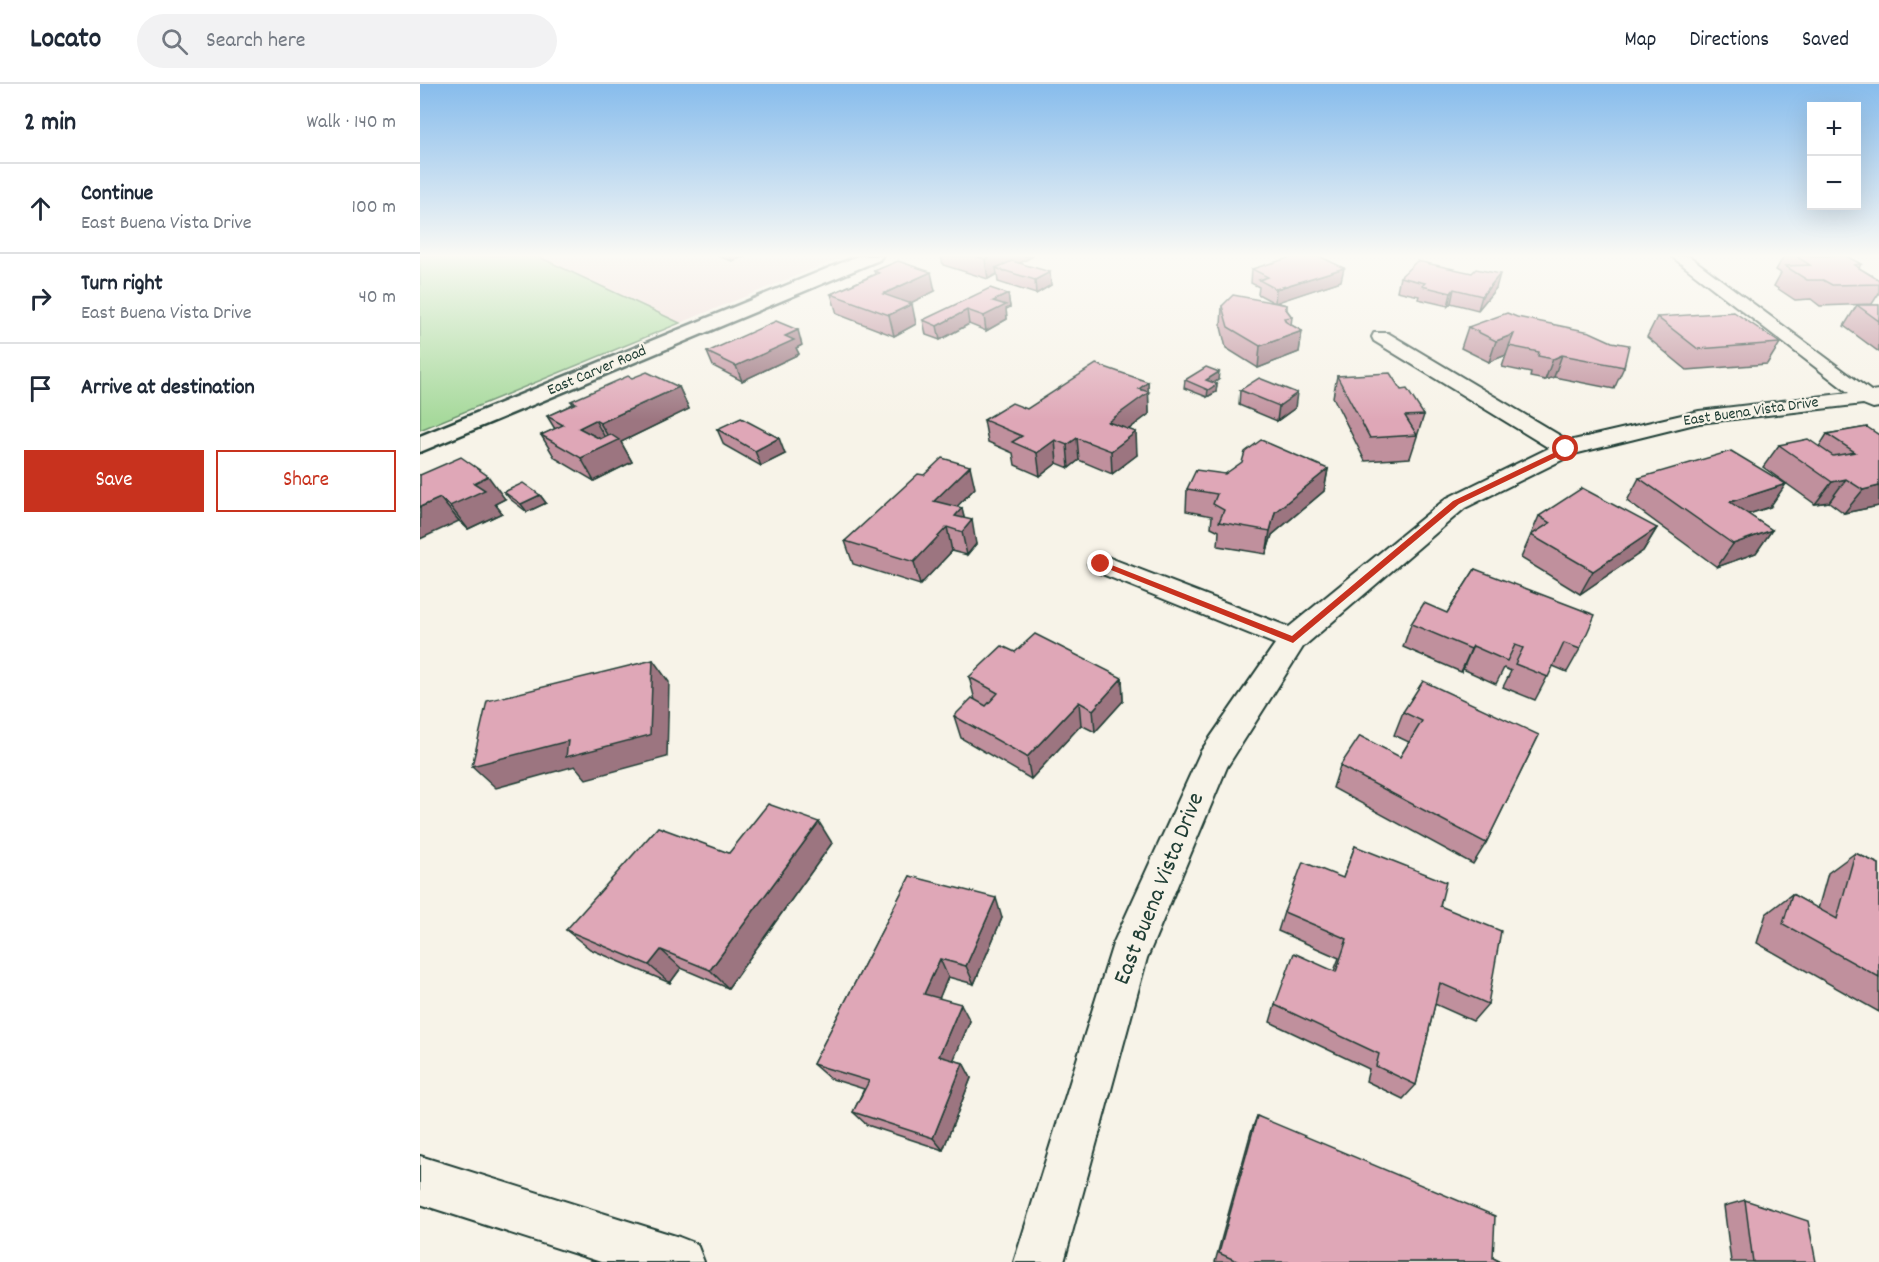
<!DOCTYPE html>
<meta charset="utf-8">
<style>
:root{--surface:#fff;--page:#f2f2f3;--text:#1f2937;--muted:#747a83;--line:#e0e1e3;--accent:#c8321e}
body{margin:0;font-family:Dekko,sans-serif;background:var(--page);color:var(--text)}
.controls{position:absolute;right:18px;top:18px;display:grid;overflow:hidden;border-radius:0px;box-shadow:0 6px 24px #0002}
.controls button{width:54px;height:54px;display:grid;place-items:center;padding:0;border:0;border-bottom:2px solid var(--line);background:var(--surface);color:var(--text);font:30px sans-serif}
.stop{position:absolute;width:18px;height:18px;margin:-14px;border:4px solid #c8321e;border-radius:50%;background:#fff}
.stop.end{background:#c8321e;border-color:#fff;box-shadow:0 2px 6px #0008}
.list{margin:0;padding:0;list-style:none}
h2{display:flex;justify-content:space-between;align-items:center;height:78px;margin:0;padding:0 24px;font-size:26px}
h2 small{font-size:20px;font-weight:400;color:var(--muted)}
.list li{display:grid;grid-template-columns:39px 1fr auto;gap:18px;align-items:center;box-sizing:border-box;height:90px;padding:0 24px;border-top:2px solid var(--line)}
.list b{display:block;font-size:22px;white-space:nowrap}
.list p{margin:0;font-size:20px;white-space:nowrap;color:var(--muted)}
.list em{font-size:20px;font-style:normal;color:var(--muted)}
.actions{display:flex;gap:12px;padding:18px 24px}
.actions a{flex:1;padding:14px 0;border:2px solid var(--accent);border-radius:0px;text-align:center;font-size:21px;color:var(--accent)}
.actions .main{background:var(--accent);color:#fff}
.icon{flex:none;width:33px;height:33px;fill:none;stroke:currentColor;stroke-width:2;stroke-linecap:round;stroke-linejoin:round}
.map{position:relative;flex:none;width:1459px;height:1178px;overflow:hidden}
header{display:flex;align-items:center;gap:36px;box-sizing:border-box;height:84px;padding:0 30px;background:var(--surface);border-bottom:2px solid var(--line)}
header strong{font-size:28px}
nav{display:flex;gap:33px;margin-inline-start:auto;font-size:21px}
.search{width:420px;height:54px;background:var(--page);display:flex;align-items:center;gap:15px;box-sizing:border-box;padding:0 21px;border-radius:33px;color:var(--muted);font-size:22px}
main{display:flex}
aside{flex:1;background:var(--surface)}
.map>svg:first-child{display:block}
.built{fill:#f0dcd9}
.green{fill:#a6d99b;stroke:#628b68;stroke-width:1.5}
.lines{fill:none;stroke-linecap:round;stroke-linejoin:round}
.street-casing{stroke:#1f3d34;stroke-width:4}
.secondary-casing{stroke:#1f3d34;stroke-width:5}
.street{fill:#f7f3e8;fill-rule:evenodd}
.secondary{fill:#f7f3e8;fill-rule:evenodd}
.wall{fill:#c0909d;stroke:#1f3d34;stroke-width:1.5}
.shaded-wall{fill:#9c7580;stroke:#1f3d34;stroke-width:1.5}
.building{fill:#dfa7b7;stroke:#1f3d34;stroke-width:1.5}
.route{fill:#c8321e}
.labels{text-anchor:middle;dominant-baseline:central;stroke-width:4.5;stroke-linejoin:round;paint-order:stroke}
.far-street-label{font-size:16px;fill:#1f3d34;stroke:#f7f3e8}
.near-street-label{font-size:24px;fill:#1f3d34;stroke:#f7f3e8}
</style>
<header>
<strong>Locato</strong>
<div class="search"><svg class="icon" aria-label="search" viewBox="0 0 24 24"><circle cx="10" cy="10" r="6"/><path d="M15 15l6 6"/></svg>Search here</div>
<nav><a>Map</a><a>Directions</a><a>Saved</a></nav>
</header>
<main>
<aside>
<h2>2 min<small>Walk · 140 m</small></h2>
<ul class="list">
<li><svg class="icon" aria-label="ahead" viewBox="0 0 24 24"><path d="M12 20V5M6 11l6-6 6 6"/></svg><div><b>Continue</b><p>East Buena Vista Drive</p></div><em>100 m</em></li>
<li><svg class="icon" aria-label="right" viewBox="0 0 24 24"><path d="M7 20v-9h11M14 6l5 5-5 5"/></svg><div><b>Turn right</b><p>East Buena Vista Drive</p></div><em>40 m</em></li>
<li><svg class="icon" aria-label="arrive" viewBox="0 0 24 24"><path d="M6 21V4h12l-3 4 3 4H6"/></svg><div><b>Arrive at destination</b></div></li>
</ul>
<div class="actions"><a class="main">Save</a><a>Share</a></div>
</aside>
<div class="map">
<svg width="1459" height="1178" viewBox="0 0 1459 1178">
<rect width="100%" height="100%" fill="#f7f3e8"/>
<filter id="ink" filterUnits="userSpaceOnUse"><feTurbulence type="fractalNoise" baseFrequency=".0167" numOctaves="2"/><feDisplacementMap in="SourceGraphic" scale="12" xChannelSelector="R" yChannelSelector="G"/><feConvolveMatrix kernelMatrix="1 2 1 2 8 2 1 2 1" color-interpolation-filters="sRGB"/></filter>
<g filter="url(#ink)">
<polygon class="built" points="117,172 425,172 260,239"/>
<polygon class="green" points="0,172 117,172 260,239 0,346"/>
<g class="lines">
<g class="street-casing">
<g id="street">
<polygon points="1251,172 1269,172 1451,307 1459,306 1459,323 1453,324 1443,320 1279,339 1154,370 1045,424 883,563 807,683 727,874 644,1178 594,1178 693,860 781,667 855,560 672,486 668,480 672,474 681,471 690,474 869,543 1027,414 1129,364 954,257 952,253 954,249 968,249 1149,357 1279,327 1429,309"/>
<polygon points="0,1072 259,1153 277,1160 284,1178 181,1178 0,1120"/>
</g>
</g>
<g class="secondary-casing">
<polygon id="secondary" points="438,172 462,172 459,176 0,368 0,352"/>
</g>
<use href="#street" class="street"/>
<use href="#secondary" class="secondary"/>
</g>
<g class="wall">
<polygon points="298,172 326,172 312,177"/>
<polygon points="521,172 613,172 600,179 631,201 616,210 578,198 577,190 568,195 523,181"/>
<polygon points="1364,172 1426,172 1441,180 1439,184 1459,196 1459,209 1452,220 1400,222 1391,215 1375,216 1354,202 1361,189 1356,186"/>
<polygon points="832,185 921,197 856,218 867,221 867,226 872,233 871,241 882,247 879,268 838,284 806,264 801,243 802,222 853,218 838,210 839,203 831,199"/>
<polygon points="454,187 515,207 490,219 496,240 474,252 417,230 411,210 455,190"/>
<polygon points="980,193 1076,204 1058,226 1031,219 1028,222 998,215 999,212 977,207"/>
<polygon points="588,210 590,223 586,225 587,235 566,247 549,240 520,256 506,251 503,236"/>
<polygon points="1437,221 1459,221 1459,268 1424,242"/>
<polygon points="1237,233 1360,259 1347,280 1267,286 1227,253"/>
<polygon points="1048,243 1204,283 1194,305 1134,293 1125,296 1110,293 1111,289 1082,283 1086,271 1069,278 1041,264"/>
<polygon points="382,261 376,264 379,270 322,297 293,282 287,268"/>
<polygon points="917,292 981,306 1004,331 990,374 945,377 913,313"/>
<polygon points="212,294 259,303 269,325 201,358 212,378 174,397 135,374 121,351 135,345 127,332 153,320 151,317"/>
<polygon points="765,296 798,296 793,299 797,300 796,308 787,313 764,304"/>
<polygon points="728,298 729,330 709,345 717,371 692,390 659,376 649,384 637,379 620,392 595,381 593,369 568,358 564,336 607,325"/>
<polygon points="820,306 875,324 857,337 819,321"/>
<polygon points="1447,343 1459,422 1424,429 1409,418 1395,420 1343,383 1359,361 1399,363 1407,350"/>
<polygon points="297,345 365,370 341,382 304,361"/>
<polygon points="908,385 904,407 852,451 846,470 798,462 799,447 791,443 792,432 766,427 767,405 805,390"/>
<polygon points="0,391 85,415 75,420 82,429 48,445 39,437"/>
<polygon points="1219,394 1350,423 1328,430 1352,446 1336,469 1297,483 1207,417"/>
<polygon points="555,404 536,423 542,424 544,434 556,460 547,471 532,467 500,501 433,480 425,457"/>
<polygon points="84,408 120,411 126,419 107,428 90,415"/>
<polygon points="1119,432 1237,444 1223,467 1160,510 1101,474"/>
<polygon points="1055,485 1160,565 1147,588 1133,582 1115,616 1083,603 1091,587 1084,584 1076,600 1043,585 1041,588 983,563 991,540 1027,529"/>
<polygon points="595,568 702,594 703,617 675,648 661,641 611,695 541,654 534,632 555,616 549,593"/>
<polygon points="983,628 1119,651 1066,759 1053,780 913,704 920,682 980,673 989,658 974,651"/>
<polygon points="412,759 308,904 261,884 250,899 170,865 146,846 309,769"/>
<polygon points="935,762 1020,822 1068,920 1053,937 1015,920 996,1001 983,1015 946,997 949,985 850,938 855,921 914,887 919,874 858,847 864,828 923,794"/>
<polygon points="1435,769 1459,780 1459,928 1337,859 1346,830 1372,810 1398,825 1408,789"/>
<polygon points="490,792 582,834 554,900 528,893 519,914 550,937 533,976 543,979 551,994 523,1066 447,1041 433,1028 444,1005 409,994 393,980"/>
<polygon points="837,1032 1073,1174 1081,1178 795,1178 831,1048"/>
<polygon points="1325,1116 1396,1178 1311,1178 1304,1122"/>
</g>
<g class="shaded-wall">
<polygon points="310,172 326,172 312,177"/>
<polygon points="572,172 613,172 584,187 576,184 577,190 568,195 565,175"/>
<polygon points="924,184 921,197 855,219 856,205"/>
<polygon points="511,188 515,207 468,230 463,210"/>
<polygon points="630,188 631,201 616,210 615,196"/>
<polygon points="1080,190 1076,204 1058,226 1062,212"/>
<polygon points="1034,205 1031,219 1028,222 1031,209"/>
<polygon points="588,210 590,223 586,225 587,235 566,247 564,232 573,217"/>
<polygon points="492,220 496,240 474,252 469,231"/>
<polygon points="547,226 549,240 520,256 517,242"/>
<polygon points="378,246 382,261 376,264 379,270 322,297 316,282 365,252"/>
<polygon points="882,247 879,268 838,284 840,262"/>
<polygon points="1094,250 1086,271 1069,278 1076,257"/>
<polygon points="1142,271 1134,293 1125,296 1133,275"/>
<polygon points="799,288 798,296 786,304 786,296"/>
<polygon points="728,298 729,330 689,360 688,338 719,305"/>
<polygon points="797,300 796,308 787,313 788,306"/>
<polygon points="259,303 269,325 201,358 212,378 174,397 161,374 192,359 180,339"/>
<polygon points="877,309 875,324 857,337 859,322"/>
<polygon points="175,336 188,359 159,344"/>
<polygon points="716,348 717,371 692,390 691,367"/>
<polygon points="359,354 365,370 341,382 335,367"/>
<polygon points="657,354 659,376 649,384 647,361"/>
<polygon points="635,356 637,379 620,392 617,369"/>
<polygon points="550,382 555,404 520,440 514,417"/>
<polygon points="908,385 904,407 852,451 846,470 850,447 855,428"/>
<polygon points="68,392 85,415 75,420 82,429 48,445 30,422 54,399"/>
<polygon points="1426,395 1409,418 1395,420 1412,398"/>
<polygon points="1366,400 1350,423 1295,441 1310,418"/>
<polygon points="1459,402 1459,422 1424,429 1443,406"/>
<polygon points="120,411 126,419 107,428 101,420"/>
<polygon points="20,414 39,437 0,455 0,423"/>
<polygon points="542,424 546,443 552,436 556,460 547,471 542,448 535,432"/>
<polygon points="527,443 532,467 500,501 494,478"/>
<polygon points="1237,444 1223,467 1160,510 1173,487"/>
<polygon points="1352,446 1336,469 1297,483 1313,460"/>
<polygon points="1053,562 1043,585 1041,588 1051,565"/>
<polygon points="233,576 249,598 247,673 166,695 155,682 76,704 52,682"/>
<polygon points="702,594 703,617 675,648 673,626"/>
<polygon points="659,618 661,641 611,695 607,673"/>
<polygon points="399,738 412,759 308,904 290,886"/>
<polygon points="576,814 582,834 554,900 546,882"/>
<polygon points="241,866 261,884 250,899 229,881"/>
<polygon points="520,875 528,893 514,927 504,910"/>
<polygon points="541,920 550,937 529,987 519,972"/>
<polygon points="543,979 551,994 523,1066 513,1054"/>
</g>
<g class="building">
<polygon points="554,172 572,172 565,175"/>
<polygon points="875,172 899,172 924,184 856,205 839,196 848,193 832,185"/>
<polygon points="1376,172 1426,172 1441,180 1434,181 1459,196 1459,200 1412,201 1403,196 1387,196 1365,182 1390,181"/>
<polygon points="478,177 511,188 463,210 492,220 469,231 411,210 459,189 454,187"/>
<polygon points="592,177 630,188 615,196 576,184"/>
<polygon points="997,177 1052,189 1056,185 1080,190 1062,212 1034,205 1031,209 1002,202 1005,199 980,193"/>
<polygon points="570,204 588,210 573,217 586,221 564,232 547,226 517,242 503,236"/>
<polygon points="813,211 867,221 865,224 872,233 864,234 866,238 882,247 840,262 808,243 802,222"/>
<polygon points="1437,221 1459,221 1459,237"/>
<polygon points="1314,228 1360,259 1278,265 1237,233"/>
<polygon points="1087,229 1097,233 1170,248 1192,258 1209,261 1204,283 1142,271 1133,275 1118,272 1119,268 1089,262 1094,250 1076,257 1048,243"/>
<polygon points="356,237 378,246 365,252 374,256 316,282 287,268"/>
<polygon points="676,280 728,298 719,305 729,308 688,338 716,348 691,367 657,354 647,361 635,356 617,369 592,358 602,352 564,336 592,319 607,325"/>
<polygon points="786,283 799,288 786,296 797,300 788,306 765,296"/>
<polygon points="227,288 259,303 180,339 175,336 159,344 180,355 190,350 199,356 161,374 121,351 143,341 127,332 156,319 151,317 208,292 212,294"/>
<polygon points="970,289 981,306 987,305 1004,331 985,332 997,351 950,354 917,292"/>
<polygon points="839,294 877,309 859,322 820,306"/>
<polygon points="321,334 359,354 335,367 297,345"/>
<polygon points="1447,343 1459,351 1459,402 1443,406 1426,395 1412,398 1359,361 1388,355 1413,372 1435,368 1407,350"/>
<polygon points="841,356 908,385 855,428 850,447 799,438 804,426 793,420 797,410 767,405 776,386 805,390 822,378 825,368"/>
<polygon points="1311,367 1366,400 1310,418 1352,446 1313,460 1219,394"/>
<polygon points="41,373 68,392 54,399 65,406 30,422 20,414 0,423 0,391"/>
<polygon points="522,374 550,382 514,417 542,424 535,432 552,436 542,448 527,443 494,478 425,457 498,390 504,391"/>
<polygon points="103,399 120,411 101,420 84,408"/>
<polygon points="1162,404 1237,444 1173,487 1111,451 1130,439 1119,432"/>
<polygon points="1055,485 1175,531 1160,565 1144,559 1128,593 1095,580 1103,564 1095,561 1087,577 1053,562 1051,565 991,540 1004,519 1027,529"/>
<polygon points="615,550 702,594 673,626 659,618 607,673 534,632 552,614 566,622 578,609 549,593 582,562 595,568"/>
<polygon points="233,576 230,651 146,673 148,657 52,682 67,617"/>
<polygon points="1003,597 1119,651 1066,759 920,682 940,652 980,673 1002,637 983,628"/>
<polygon points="348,720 399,738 290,886 241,866 229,881 146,846 238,743 309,769"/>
<polygon points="935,762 1026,798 1020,822 1081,847 1068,920 1020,899 996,1001 956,982 959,970 855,921 874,869 916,888 927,855 864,828 883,778 923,794"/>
<polygon points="1435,769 1459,780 1459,893 1363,840 1372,810 1417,835"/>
<polygon points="490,792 576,814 546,882 520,875 504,910 541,920 519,972 543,979 513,1054 433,1028 449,997 393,980"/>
<polygon points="837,1032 1075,1132 1073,1174 1081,1178 819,1178 799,1169"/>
<polygon points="1325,1116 1388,1137 1396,1178 1333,1178"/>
</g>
</g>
<linearGradient id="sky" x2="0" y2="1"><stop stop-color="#87bcec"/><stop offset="0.51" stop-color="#fbfaf5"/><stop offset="1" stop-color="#fbfaf5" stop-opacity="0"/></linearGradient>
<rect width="1459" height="337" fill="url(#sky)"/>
<polygon class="route" points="1146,363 1149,367 1039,420 873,559 676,480 684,478 872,552 1033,417"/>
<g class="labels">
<g class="far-street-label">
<text transform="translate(177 287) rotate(-23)">East Carver Road</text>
<text transform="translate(1331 328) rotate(-8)">East Buena Vista Drive</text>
</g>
<g class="near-street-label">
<text transform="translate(740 805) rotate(-68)">East Buena Vista Drive</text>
</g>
</g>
</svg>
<div class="controls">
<button>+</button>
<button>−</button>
</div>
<div class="stop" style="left:1146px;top:365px"></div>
<div class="stop end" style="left:681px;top:480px"></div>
</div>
</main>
